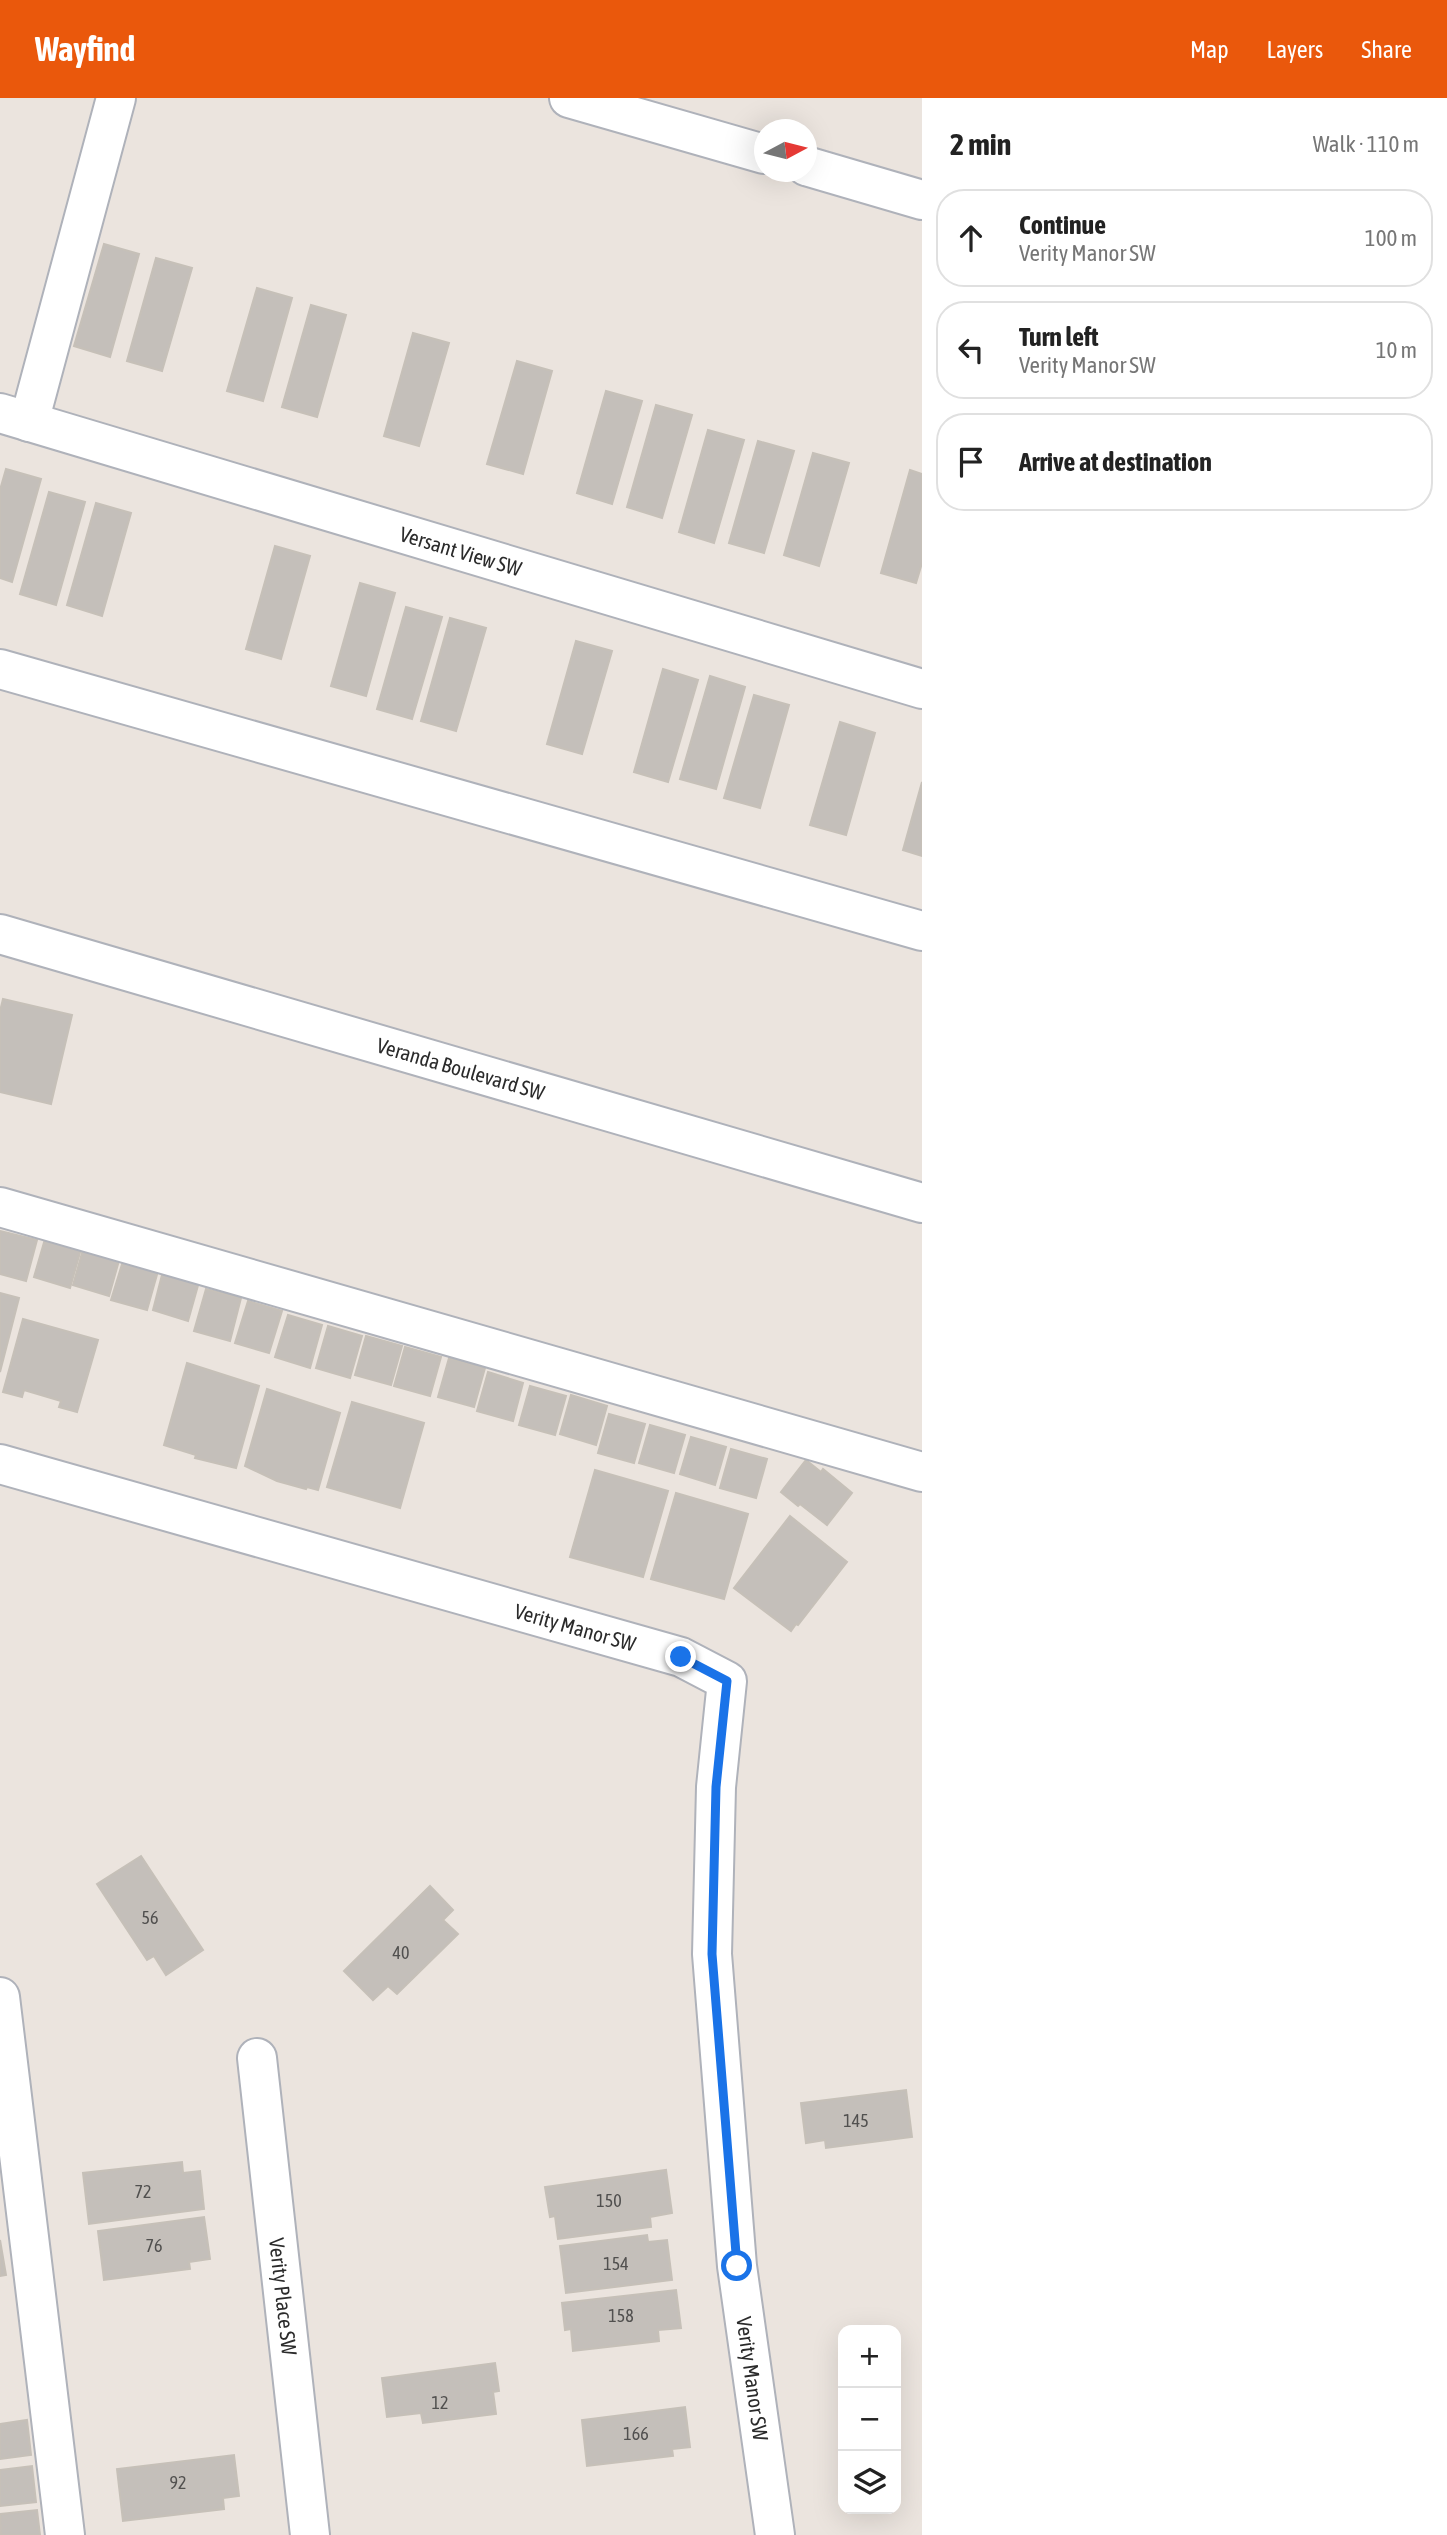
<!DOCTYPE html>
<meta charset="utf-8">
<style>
:root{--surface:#fff;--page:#f6f6f6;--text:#222;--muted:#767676;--line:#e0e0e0;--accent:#ea580c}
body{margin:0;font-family:"Asap Condensed",sans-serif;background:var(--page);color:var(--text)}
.controls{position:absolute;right:21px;bottom:21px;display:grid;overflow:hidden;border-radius:14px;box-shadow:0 7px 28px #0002}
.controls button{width:63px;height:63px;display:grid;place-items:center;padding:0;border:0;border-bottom:2px solid var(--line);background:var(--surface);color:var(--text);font:35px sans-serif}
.compass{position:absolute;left:754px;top:21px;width:63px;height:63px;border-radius:50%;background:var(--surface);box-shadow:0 7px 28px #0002;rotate:83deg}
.stop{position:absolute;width:21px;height:21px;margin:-16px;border:5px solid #1a73e8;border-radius:50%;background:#fff}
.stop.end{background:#1a73e8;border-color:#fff;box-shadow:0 2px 7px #0008}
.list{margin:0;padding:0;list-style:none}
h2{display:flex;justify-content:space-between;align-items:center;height:91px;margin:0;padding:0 28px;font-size:30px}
h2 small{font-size:23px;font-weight:400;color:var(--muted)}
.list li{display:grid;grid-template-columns:46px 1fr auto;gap:21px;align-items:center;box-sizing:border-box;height:98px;margin:0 14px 14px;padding:0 14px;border:2px solid var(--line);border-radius:28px}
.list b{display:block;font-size:26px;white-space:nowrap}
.list p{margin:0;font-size:23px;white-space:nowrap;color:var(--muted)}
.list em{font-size:23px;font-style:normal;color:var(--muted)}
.icon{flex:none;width:38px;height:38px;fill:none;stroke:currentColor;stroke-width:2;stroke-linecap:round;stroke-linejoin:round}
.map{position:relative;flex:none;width:922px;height:2437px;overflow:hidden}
header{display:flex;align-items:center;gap:42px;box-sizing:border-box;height:98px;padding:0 35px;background:var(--accent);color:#fff}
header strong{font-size:33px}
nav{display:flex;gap:38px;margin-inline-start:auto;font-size:24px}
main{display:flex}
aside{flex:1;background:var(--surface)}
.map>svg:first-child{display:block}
.building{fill:#c4bfba;stroke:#c6c0b8;stroke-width:2}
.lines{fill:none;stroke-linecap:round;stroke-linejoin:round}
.minor-casing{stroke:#afb2ba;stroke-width:42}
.minor{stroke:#fff;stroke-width:38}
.route{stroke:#1a73e8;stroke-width:9}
.labels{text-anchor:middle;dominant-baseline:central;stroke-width:6;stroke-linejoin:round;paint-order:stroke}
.number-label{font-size:18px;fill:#51504f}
.street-label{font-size:21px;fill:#2b2b2b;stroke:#fff}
</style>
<header>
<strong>Wayfind</strong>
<nav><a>Map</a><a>Layers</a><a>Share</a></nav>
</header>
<main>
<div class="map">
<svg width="922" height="2437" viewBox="0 0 922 2437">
<rect width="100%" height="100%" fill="#ebe4de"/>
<g class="building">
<polygon points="104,146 139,156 110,259 74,248"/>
<polygon points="156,160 192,170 162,273 127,263"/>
<polygon points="257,190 292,200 263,303 227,293"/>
<polygon points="311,207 346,217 317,319 282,309"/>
<polygon points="413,235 449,245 419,348 384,338"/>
<polygon points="517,263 552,273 523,376 487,366"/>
<polygon points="606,293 642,303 612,406 577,395"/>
<polygon points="656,307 692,317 662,420 627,409"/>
<polygon points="708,332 744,342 714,445 679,434"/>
<polygon points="758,343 794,353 764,455 729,445"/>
<polygon points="813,355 849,365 819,468 784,457"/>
<polygon points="6,371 41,381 12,484 0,480 0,392"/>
<polygon points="910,372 922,376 922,465 916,485 881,475"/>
<polygon points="49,394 85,404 56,507 20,496"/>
<polygon points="96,405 131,415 102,518 67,507"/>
<polygon points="275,448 310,458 281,561 246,551"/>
<polygon points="360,485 395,495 366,598 331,588"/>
<polygon points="406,509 442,519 412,621 377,611"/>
<polygon points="450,520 486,530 456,633 421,623"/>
<polygon points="576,543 612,553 582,656 547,646"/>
<polygon points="663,571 698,582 668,684 634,674"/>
<polygon points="710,578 745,589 716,691 680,681"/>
<polygon points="754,597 789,607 760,710 724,700"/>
<polygon points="840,624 875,635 846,737 810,727"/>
<polygon points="922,684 922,758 903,752"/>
<polygon points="3,901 72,917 51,1006 0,994 0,913"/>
<polygon points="0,1133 37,1142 26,1183 0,1176"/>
<polygon points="45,1141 81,1151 70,1190 34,1179"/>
<polygon points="84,1148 120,1159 109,1198 73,1187"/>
<polygon points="123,1163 158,1173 147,1212 111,1202"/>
<polygon points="163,1173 199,1184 188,1223 153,1212"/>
<polygon points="206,1191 241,1200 230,1243 194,1233"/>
<polygon points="0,1195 19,1200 0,1274"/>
<polygon points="248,1203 282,1213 269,1255 235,1245"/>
<polygon points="288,1217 322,1227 310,1270 275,1259"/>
<polygon points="23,1221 98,1242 77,1314 59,1309 61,1303 24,1292 22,1299 3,1294"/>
<polygon points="328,1228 362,1238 350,1280 316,1270"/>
<polygon points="366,1238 402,1248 391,1287 355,1277"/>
<polygon points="405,1249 441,1259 430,1298 394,1288"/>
<polygon points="449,1260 485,1270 474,1309 438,1299"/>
<polygon points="187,1265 259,1288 236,1370 195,1360 196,1357 164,1347"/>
<polygon points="488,1274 523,1285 513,1323 477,1313"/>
<polygon points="530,1288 566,1298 555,1337 519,1327"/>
<polygon points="267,1291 340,1315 318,1392 307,1389 306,1391 277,1383 245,1368"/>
<polygon points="571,1297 607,1308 596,1347 560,1336"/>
<polygon points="352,1304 424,1325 400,1410 327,1389"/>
<polygon points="609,1316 645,1326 634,1365 598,1355"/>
<polygon points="650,1327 685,1337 674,1375 639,1365"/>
<polygon points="691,1339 726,1349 715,1387 680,1376"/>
<polygon points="731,1351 767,1361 756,1400 720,1390"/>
<polygon points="806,1362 821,1374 823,1371 852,1395 827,1427 800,1406 798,1408 781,1394"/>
<polygon points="595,1372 668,1393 643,1479 570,1459"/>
<polygon points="676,1395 748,1416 724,1501 651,1481"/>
<polygon points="790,1418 847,1464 798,1527 796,1526 791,1533 734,1490"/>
<polygon points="141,1758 203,1852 166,1877 154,1858 147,1862 97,1786"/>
<polygon points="430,1788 453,1812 443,1822 458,1836 397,1896 388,1888 373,1902 344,1873"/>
<polygon points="906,1992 912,2039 826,2050 825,2042 806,2045 801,2005"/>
<polygon points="182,2064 183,2075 200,2073 204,2111 89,2126 83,2075"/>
<polygon points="666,2072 672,2115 650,2119 651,2129 558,2141 555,2118 550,2119 545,2089"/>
<polygon points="204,2119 210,2161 189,2164 190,2171 104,2182 98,2133"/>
<polygon points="647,2137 648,2144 667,2142 672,2182 566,2195 560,2148"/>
<polygon points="0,2142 6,2177 0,2178"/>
<polygon points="676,2192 681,2230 658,2232 659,2243 573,2253 571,2231 565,2232 562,2205"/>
<polygon points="495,2265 499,2293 493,2294 496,2316 423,2325 421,2315 387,2319 382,2280"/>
<polygon points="685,2309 690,2349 672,2351 673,2358 587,2368 582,2322"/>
<polygon points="27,2322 31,2357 0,2361 0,2326"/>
<polygon points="234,2357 239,2398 223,2400 224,2411 123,2423 117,2371"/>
<polygon points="32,2368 36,2404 0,2408 0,2372"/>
<polygon points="37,2412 40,2437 1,2437 0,2416"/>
</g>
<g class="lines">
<g class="minor-casing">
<g id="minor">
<polyline points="569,0 764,56"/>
<polyline points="806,68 922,102"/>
<path id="s1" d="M 0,315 L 922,591"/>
<polyline points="29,324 116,0"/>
<polyline points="0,571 922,833"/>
<path id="s2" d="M 0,836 L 922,1105"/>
<polyline points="0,1109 922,1374"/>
<path id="s3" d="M 0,1366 L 681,1559 L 727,1583 L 716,1689 L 712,1856 L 737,2168 L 775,2437"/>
<polyline points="0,1899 65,2437"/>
<path id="s4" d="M 257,1960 L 310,2437"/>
</g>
</g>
<use href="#minor" class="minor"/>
</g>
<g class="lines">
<polyline class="route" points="681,1559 727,1583 716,1689 712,1856 737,2168"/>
</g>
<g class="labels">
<g class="number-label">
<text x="150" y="1819">56</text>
<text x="401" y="1854">40</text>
<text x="856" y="2022">145</text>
<text x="143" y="2093">72</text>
<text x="609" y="2102">150</text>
<text x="154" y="2147">76</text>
<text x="616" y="2165">154</text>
<text x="621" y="2217">158</text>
<text x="440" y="2304">12</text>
<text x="636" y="2335">166</text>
<text x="178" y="2384">92</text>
</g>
<g class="street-label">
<text stroke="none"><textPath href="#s1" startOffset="481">Versant View SW</textPath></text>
<text stroke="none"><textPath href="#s2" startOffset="480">Veranda Boulevard SW</textPath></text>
<text stroke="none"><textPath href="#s3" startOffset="598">Verity Manor SW</textPath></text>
<text stroke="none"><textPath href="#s4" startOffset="240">Verity Place SW</textPath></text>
<text stroke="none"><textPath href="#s3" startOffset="1460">Verity Manor SW</textPath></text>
</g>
</g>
</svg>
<div class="controls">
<button>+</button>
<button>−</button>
<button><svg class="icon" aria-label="layers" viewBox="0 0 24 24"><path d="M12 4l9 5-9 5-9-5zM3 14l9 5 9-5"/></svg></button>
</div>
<svg class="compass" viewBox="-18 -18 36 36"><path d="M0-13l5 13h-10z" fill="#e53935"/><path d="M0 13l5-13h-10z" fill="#767676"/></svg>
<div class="stop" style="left:737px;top:2168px"></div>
<div class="stop end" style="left:681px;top:1559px"></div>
</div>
<aside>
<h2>2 min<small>Walk · 110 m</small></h2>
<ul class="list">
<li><svg class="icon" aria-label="ahead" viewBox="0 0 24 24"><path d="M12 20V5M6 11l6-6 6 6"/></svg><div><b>Continue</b><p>Verity Manor SW</p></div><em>100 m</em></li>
<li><svg class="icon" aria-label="left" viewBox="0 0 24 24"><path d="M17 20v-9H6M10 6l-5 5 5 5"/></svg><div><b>Turn left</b><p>Verity Manor SW</p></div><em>10 m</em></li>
<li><svg class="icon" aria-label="arrive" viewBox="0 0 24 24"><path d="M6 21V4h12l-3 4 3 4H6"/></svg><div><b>Arrive at destination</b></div></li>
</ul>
</aside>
</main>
